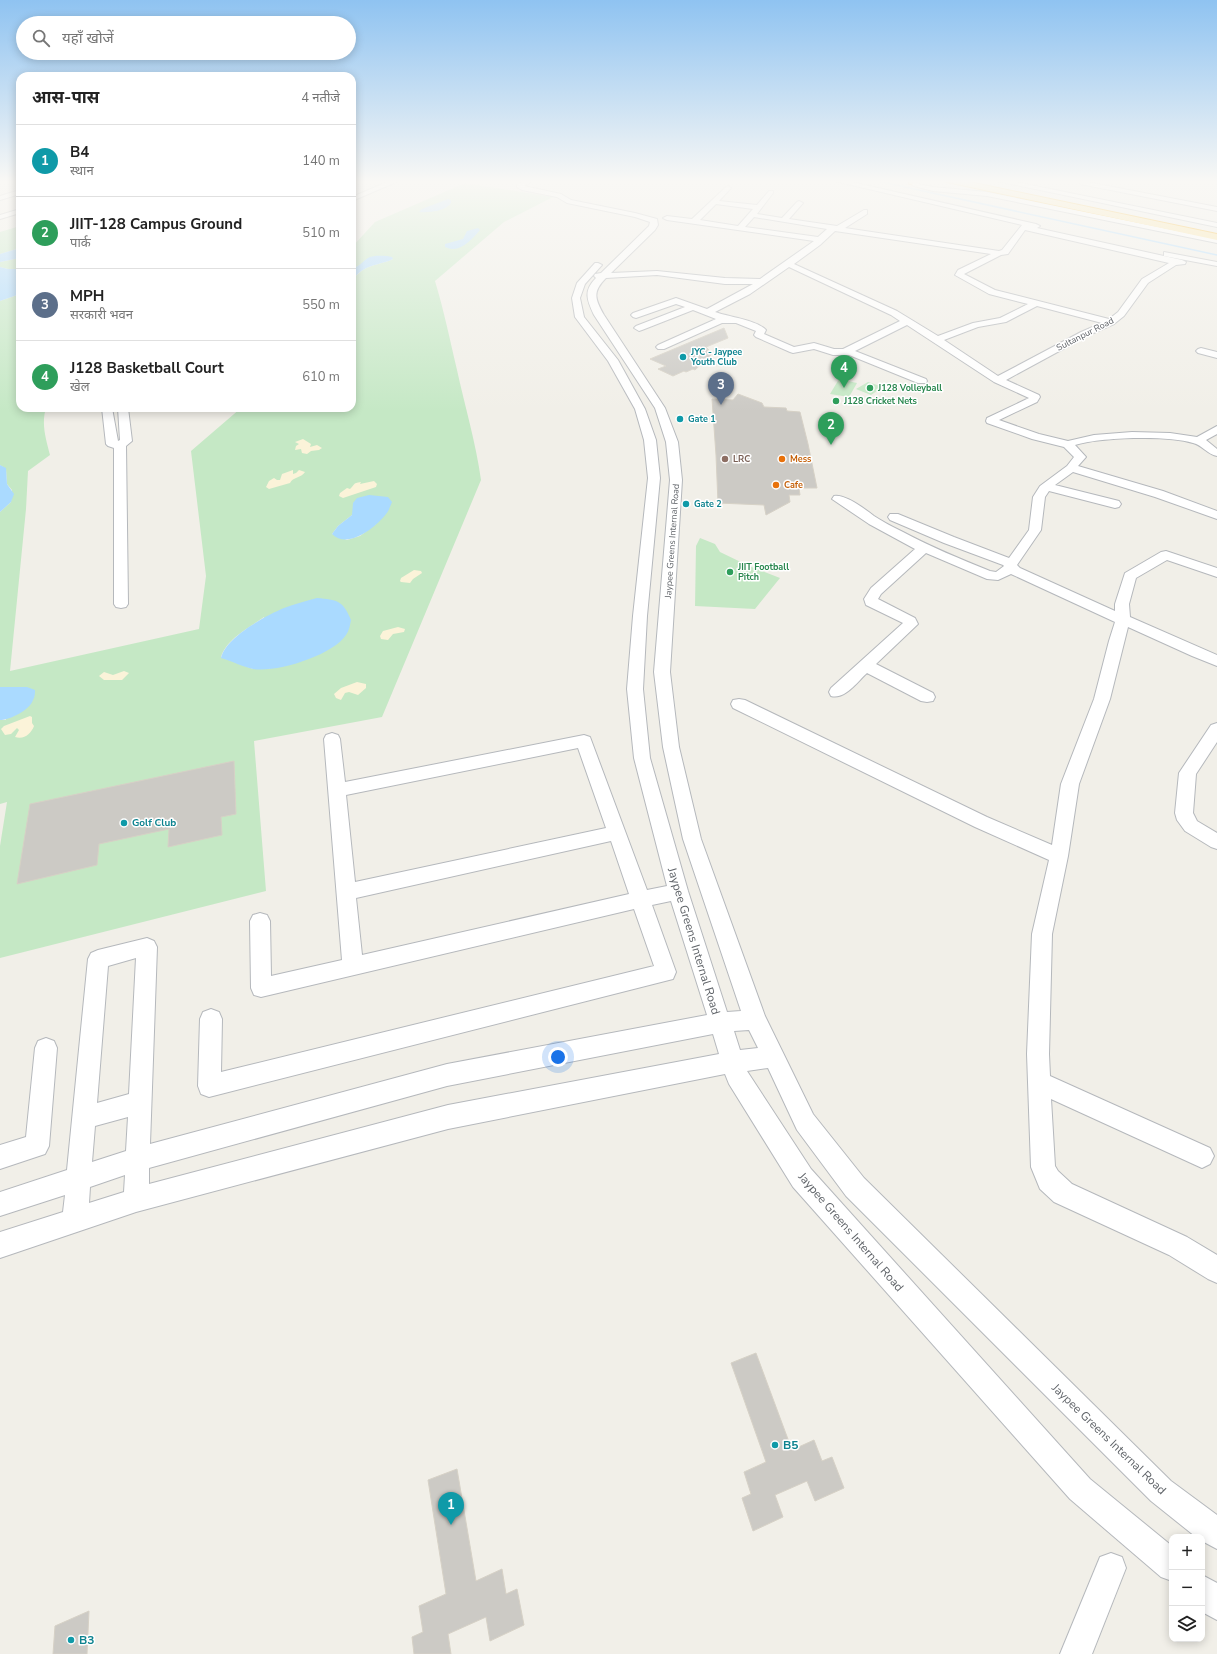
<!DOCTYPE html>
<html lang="hi">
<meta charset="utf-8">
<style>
:root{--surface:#fff;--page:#f2f2f2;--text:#222;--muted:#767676;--line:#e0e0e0;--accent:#db2777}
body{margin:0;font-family:"Nunito Sans","Noto Sans Devanagari",sans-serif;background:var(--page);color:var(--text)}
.controls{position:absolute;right:12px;bottom:12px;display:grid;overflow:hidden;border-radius:8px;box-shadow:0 2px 10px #0003}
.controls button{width:36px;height:36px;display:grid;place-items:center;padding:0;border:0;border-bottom:1px solid var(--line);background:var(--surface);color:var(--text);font:20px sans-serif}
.you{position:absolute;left:558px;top:1057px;width:14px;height:14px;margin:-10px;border:3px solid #fff;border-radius:50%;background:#1a73e8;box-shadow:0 0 0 6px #1a73e833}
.badge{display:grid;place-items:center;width:26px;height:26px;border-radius:50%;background:var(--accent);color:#fff;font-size:13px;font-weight:700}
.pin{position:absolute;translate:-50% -33px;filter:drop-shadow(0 1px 2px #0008)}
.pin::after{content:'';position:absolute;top:21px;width:14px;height:12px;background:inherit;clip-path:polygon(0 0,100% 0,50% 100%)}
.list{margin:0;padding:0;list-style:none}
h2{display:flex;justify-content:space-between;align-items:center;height:52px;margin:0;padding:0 16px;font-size:17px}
h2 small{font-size:13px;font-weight:400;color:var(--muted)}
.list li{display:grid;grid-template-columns:26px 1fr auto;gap:12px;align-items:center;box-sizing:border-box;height:72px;padding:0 16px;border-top:1px solid var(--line)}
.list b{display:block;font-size:15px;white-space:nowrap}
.list p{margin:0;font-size:13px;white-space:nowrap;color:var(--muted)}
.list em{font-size:13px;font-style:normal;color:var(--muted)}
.icon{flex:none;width:22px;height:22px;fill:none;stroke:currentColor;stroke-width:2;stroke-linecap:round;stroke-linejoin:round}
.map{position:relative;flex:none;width:1217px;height:1654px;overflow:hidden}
.search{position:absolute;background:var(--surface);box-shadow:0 2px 10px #0003;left:16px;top:16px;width:340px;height:44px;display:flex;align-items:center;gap:10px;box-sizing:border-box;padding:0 14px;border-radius:22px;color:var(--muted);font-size:15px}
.panel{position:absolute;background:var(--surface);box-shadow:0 2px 10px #0003;left:16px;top:72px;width:340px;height:340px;border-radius:12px}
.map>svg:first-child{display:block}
.green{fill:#c5e8c5;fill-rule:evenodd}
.sand{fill:#fbf3d9}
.water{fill:#aadaff}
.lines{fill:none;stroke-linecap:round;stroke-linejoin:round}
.stream{stroke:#aadaff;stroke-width:1.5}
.building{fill:#cccac5;stroke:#d6d1c6}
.minor-casing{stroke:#b5b8bc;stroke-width:2}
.highway-casing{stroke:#f9ab00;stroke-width:2}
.minor{fill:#fff;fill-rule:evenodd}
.highway{fill:#fde293;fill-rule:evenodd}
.culture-dot{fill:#0f9aa8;stroke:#fff;stroke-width:1.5}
.leisure-dot{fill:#2e9e5b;stroke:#fff;stroke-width:1.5}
.education-dot{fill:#8d6e63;stroke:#fff;stroke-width:1.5}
.food-dot{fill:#e8710a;stroke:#fff;stroke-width:1.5}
.labels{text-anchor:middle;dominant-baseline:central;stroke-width:3;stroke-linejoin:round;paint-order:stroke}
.far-street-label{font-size:9px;fill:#5f6368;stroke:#fff}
.far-culture-label{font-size:9px;font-weight:bold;fill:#0d838f;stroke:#fff;text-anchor:start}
.far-leisure-label{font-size:9px;font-weight:bold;fill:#27864d;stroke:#fff;text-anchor:start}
.far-education-label{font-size:9px;font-weight:bold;fill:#785e54;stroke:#fff;text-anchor:start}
.far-food-label{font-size:9px;font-weight:bold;fill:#c56008;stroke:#fff;text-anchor:start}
.culture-label{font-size:10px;font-weight:bold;fill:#0d838f;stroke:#fff;text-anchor:start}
.near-street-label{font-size:12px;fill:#5f6368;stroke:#fff}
.near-culture-label{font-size:12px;font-weight:bold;fill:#0d838f;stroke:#fff;text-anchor:start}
</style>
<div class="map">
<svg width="1217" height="1654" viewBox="0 0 1217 1654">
<rect width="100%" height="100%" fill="#f1efe8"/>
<g class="green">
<path d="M 465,183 L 553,197 L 504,222 L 435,281 C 444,311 450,340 457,370 C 465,407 476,443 481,480 L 382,717 L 254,741 L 266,891 L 0,958 L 0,846 L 7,802 L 0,804 L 0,720 L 6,720 L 7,688 L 0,687 L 0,512 L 11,502 L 12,490 L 7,484 L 6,469 L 0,465 L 0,301 L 20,294 L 20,408 L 46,408 C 41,424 46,439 50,455 L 28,471 L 26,509 L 10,671 L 199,629 L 206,576 L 191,451 L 241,408 L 352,408 L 352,277 C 357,276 359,273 363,270 C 372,264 383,264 393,259 L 367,259 L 362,264 L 352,269 L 352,247 L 375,222 ZM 352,515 L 376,524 L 360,536 L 347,540 L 332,534 L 338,526 ZM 264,617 L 270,669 L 253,669 L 221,657 C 226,639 250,627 264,617 Z"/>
<polygon points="20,226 20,248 0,254 0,232"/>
<polygon points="20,258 20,269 8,269 0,267 0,262"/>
<polygon points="839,379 857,383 849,397 830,394"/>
<polygon points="868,382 883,387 871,395 856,389"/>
<polygon points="700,538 715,544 720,552 749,566 780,578 755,609 695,606 696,546"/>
</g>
<g class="sand">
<polygon points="303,439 311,444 310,447 317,445 322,448 319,450 311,451 307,454 302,453 301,449 295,450 296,446 299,444 295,442"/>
<path d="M 293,470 L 293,474 L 296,473 L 299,470 L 305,472 C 301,478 293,477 290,483 L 269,489 L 266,487 L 269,481 L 274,478 L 277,480 L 280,480 L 282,474 Z"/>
<path d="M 374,481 L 377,484 L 376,487 L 343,498 L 339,496 L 340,493 L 347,488 L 350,489 C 355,485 352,483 361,482 L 360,484 Z"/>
<polygon points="414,570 421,571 422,573 413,579 410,583 401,582 400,581 401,578"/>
<polygon points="398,627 405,629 404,632 393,634 388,640 381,639 380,636 383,631"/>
<polygon points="124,671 129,673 122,680 104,680 99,676 104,672 113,675"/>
<polygon points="357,682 366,684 366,688 358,695 349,692 345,693 341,700 336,698 334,694 341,688"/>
<path d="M 30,716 L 32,717 L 32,723 L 34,726 C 31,734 24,740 15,737 L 19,730 L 17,728 L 11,734 L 5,735 L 1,729 L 4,726 Z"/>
</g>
<g class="water">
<path d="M 448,199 L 451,200 L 451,203 C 446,211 428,213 419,212 L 422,209 Z"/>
<path d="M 478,228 L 480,230 C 471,240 460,254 445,247 L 445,244 L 463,239 L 467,231 Z"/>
<polygon points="20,248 20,258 0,262 0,254"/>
<path d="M 387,256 L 392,257 L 393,259 C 383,264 372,264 363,270 C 358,273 357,276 352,277 L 352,269 C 360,266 362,262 368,258 C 374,255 381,256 387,256 Z"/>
<polygon points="0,267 8,269 20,269 20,294 0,301"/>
<polygon points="0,465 6,468 7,484 14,494 11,502 0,512"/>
<path d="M 369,495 L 388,497 L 392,502 C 390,506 389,511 386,514 C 376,527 348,550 332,534 L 338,526 L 352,515 L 353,503 L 357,498 Z"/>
<path d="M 317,598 C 337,600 343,600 351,620 C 350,625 349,631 346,635 C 333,655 277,673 253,669 C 243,667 232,661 221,658 C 226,637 265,616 284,608 C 294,604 306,601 317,598 Z"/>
<path d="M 0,687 L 27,687 L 35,690 C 35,693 35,697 33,700 C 30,710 10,720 0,720 Z"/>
</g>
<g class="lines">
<polyline class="stream" points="873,180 1217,255"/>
</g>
<g class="building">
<polygon points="724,328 728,338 706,347 709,350 707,351 712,354 695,370 693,369 686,372 684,371 673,376 658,369 666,366 650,359"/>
<polygon points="738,394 762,403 764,407 786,408 787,411 800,412 808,444 817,488 799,488 800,495 789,495 790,502 766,515 764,505 718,503 716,455 712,399 733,400"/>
<polygon points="234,761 236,814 221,817 222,835 168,847 169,829 99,844 97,865 17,884 30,804"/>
<polygon points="756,1353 792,1450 814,1440 822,1461 832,1457 844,1488 815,1501 807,1481 775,1495 783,1517 753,1531 742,1498 751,1494 744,1472 766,1462 731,1363"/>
<polygon points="457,1469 476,1581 502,1569 506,1594 517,1589 524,1625 490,1641 486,1617 448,1634 451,1654 414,1654 412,1637 423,1632 419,1606 446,1594 428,1480"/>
<polygon points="89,1611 87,1654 53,1654 55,1626"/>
</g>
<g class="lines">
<g class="minor-casing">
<g id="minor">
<polygon points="392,180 401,180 352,201 352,197"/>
<path d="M 525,180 L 534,180 L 524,186 L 561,194 L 571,200 L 635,213 L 657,219 L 658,225 L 655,230 L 611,273 L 657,271 L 725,278 L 760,279 L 814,241 L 667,220 L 663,218 L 667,216 L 692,219 L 726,187 L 728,186 L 731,188 L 719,201 L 757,205 L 769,191 L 773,191 L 773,193 L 757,214 L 782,218 L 797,202 L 799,201 L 803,203 L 789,219 L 837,226 L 864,210 L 867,210 L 867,214 L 845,228 L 999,251 L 1002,250 L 1022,225 L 830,180 L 843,180 L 1036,224 L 1040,226 L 1037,228 L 1182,260 L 1186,262 L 1185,264 L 1176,265 L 1148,283 L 1124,316 L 1114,324 L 1087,336 L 1006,380 L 1039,395 L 1040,397 L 1037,402 L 999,420 L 1039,434 L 1068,441 L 1094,435 L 1132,432 L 1170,433 L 1197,437 L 1217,426 L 1217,434 L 1206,440 L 1217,449 L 1217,456 C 1207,454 1202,445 1193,443 C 1168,435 1101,437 1075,445 L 1086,457 L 1078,466 L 1163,491 L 1217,511 L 1217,519 L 1155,497 L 1073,472 L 1055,485 L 1119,501 L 1121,504 L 1119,507 L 1115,508 L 1049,491 L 1045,497 L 1041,530 L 1017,565 L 1020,568 L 1115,611 L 1115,604 L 1125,573 L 1161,552 L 1166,551 L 1217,568 L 1217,577 L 1167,560 L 1136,578 L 1129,604 L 1130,617 L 1217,655 L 1217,666 L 1192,656 L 1128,627 L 1110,699 L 1079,784 L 1068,856 L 1052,934 L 1049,1054 L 1050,1076 L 1210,1148 L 1214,1156 L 1210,1164 L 1202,1168 L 1051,1099 L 1055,1166 L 1058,1171 L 1072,1184 L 1187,1237 L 1217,1255 L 1217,1283 L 1208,1279 L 1169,1255 L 1054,1202 L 1040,1189 L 1031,1167 L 1027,1054 L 1032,934 L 1049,860 L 975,827 L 733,708 L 731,704 L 733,700 L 739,699 L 745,700 L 987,817 L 1052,845 L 1061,784 L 1094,699 L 1109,641 L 1115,622 L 1011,574 L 998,580 L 987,579 L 926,553 L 881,594 L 878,599 L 915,618 L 918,624 L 876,664 L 933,693 L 935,697 L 933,701 L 927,702 L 921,701 L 867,673 C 858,681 845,700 831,696 L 829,692 L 831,688 L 903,623 L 866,605 L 864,599 L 871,588 L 915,549 L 869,524 L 832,499 L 834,496 C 845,494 865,509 874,516 C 883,522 893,527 903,532 C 931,547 960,559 990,571 L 996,572 L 1004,566 L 1003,565 L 944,543 L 890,520 L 888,517 L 890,514 L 898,514 L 954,537 L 1009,558 L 1029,530 L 1033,497 L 1040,486 L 1067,466 L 1074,457 L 1064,447 L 1032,439 L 987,423 L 986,421 L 987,418 L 1029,398 L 994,382 L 907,325 L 855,351 L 926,379 L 927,381 L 926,383 L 918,383 L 849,355 L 833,355 L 814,349 L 793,353 L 790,352 L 756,337 L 754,335 L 756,331 L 736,323 L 722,323 L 664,349 L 658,349 L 656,347 L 658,345 L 716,319 L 693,310 L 642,330 L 639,331 L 634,328 L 636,326 L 685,307 L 676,304 L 636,318 L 633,317 L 631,315 L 633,313 L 676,298 L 707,309 L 753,284 L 725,284 L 657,275 L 606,278 C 592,292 595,299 604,315 L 665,408 L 678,442 L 682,480 L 670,672 L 679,747 L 701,839 L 765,1016 L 813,1114 L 864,1178 L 1171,1481 L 1217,1515 L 1217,1549 L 1202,1541 L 1202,1537 L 1196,1537 L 1151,1501 L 846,1196 L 797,1130 L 768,1068 L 747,1071 L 811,1169 L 1090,1479 L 1172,1546 L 1172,1581 L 1161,1577 L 1070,1499 L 793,1187 L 729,1084 L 725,1074 L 448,1129 L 136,1212 L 0,1258 L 0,1232 L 63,1212 L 65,1195 L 0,1216 L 0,1192 L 67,1170 L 88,959 L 91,953 L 98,950 L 147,938 L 154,941 L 157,947 L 150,1144 L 447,1064 L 707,1015 L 671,901 L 652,905 L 676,972 L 673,979 L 209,1097 L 201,1094 L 198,1086 L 200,1019 L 203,1012 L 211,1009 L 219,1012 L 222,1019 L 221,1072 L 654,966 L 634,909 L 261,997 L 254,995 L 251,988 L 250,921 L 253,915 L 260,913 L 267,915 L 270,921 L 271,976 L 342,960 L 324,739 L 326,735 L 332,733 L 338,735 L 340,739 L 345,782 L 584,735 L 590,737 L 647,890 L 667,886 L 634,758 L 627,689 L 633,616 L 648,478 L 644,440 L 635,409 L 608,361 L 575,317 L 572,298 L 577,283 L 595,263 L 598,263 L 602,265 L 585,284 L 580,298 L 584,317 L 618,360 L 645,409 L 656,440 L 660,478 L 647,616 L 643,689 L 650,758 L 688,891 L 727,1012 L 741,1011 L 683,839 L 663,747 L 654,672 L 670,480 L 666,442 L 655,408 L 594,315 C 587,300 583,291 596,278 L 594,276 L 595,274 L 601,273 L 649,226 L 650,222 L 635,217 L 567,203 L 557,197 L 522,190 L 517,187 L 517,185 ZM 716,204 L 753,209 L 738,226 L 700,220 ZM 754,217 L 827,229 L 818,237 L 745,227 ZM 1025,230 L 1169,263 L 1142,279 L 1118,312 L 1109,319 L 995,290 L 964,274 L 1001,255 L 1008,254 ZM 835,231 L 991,254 L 958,270 L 955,275 L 989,294 L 1028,304 L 1000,318 L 973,323 L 938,336 L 897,311 L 794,264 L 820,245 ZM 789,267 L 891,315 L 900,321 L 843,349 L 834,349 L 814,343 L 794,347 L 764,334 L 766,330 C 757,320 729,317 715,312 L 750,294 ZM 1037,306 L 1102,323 L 1081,332 L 998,376 L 944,340 L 978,327 L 1006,322 ZM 578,748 L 606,828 L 355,882 L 346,795 ZM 611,841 L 629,894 L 362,955 L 356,898 ZM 136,958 L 129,1094 L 97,1103 L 108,966 ZM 749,1030 L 758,1048 L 740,1050 L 734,1031 ZM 713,1034 L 719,1054 L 448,1105 L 149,1184 L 149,1168 L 447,1086 ZM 128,1117 L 126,1151 L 92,1162 L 95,1126 ZM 125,1175 L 124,1192 L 89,1203 L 90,1187 Z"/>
<polygon points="907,180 914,180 918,184 933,187 987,192 1217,239 1217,243 987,196 933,191 914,186"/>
<polygon points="992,180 1006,180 1217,223 1217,227"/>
<polygon points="1082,181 1217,207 1217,211 1080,184 1080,182"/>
<polygon points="20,190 20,194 0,200 0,196"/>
<polygon points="20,209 20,213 0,219 0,215"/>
<polygon points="1164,252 1217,262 1217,266 1164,256"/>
<polygon points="1201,348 1217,352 1217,358 1198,353 1196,351 1198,349"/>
<polygon points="102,408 112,408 118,441 120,440 118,408 128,408 132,441 126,446 128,604 126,607 121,608 116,607 114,604 114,448 108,446 106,444"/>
<polygon points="1217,723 1217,742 1196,774 1193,813 1197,821 1217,833 1217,849 1211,847 1185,831 1177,820 1175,813 1179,773 1211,725"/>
<polygon points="46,1038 54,1041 57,1048 49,1146 45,1154 0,1169 0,1145 26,1137 35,1048 38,1041"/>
<polygon points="1111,1553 1122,1557 1126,1568 1092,1654 1060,1654 1100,1557"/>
<polygon points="1202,1575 1217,1583 1217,1620 1202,1612"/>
</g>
</g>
<g class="highway-casing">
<g id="highway">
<polygon points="909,180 920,180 912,184 909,184"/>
<polygon points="943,180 960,180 1217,234 1217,240 947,182"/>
</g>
</g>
<use href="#minor" class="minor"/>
<use href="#highway" class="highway"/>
</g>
<linearGradient id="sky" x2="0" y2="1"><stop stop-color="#8fc3f1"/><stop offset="0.44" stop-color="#f9f8f5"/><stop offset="1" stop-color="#f9f8f5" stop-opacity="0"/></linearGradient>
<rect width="1217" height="412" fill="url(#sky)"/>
<g class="culture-dot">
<circle cx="683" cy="357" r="4"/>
<circle cx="680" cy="419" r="4"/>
<circle cx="686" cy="504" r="4"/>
<circle cx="124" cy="823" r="4"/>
<circle cx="775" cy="1445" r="4"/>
<circle cx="71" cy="1640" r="4"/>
</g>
<g class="leisure-dot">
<circle cx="870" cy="388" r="4"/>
<circle cx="836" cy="401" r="4"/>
<circle cx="730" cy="572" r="4"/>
</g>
<circle class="education-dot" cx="725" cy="459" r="4"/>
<g class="food-dot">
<circle cx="782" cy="459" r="4"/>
<circle cx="776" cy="485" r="4"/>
</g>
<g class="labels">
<g class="far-street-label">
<text transform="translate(1085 334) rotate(-27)">Sultanpur Road</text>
<text transform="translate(672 541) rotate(-86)">Jaypee Greens Internal Road</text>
</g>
<g class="far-culture-label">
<text x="691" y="352">JYC - Jaypee<tspan x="691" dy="10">Youth Club</tspan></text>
<text x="688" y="419">Gate 1</text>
<text x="694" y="504">Gate 2</text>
</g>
<g class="far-leisure-label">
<text x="878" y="388">J128 Volleyball</text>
<text x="844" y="401">J128 Cricket Nets</text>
<text x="738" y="567">JIIT Football<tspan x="738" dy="10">Pitch</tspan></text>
</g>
<g class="far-education-label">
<text x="733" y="459">LRC</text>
</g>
<g class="far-food-label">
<text x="790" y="459">Mess</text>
<text x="784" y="485">Cafe</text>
</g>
<g class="culture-label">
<text x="132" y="823">Golf Club</text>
</g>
<g class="near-street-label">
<text transform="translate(694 941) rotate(73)">Jaypee Greens Internal Road</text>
<text transform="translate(851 1232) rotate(49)">Jaypee Greens Internal Road</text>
<text transform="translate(1109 1439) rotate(44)">Jaypee Greens Internal Road</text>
</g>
<g class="near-culture-label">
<text x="783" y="1445">B5</text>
<text x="79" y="1640">B3</text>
</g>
</g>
</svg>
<div class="controls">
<button>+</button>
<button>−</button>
<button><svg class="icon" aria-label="layers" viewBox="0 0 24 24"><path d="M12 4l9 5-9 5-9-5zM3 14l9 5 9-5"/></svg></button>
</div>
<div class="you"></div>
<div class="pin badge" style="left:451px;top:1525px;background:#0f9aa8">1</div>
<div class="pin badge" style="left:831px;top:445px;background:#2e9e5b">2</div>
<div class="pin badge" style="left:721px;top:405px;background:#5c6f8a">3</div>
<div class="pin badge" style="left:844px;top:388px;background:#2e9e5b">4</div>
<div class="search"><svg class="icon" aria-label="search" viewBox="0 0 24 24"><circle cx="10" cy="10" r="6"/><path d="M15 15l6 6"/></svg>यहाँ खोजें</div>
<section class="panel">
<h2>आस-पास<small>4 नतीजे</small></h2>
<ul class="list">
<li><span class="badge" style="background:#0f9aa8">1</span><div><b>B4</b><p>स्थान</p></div><em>140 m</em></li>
<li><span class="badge" style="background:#2e9e5b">2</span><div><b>JIIT-128 Campus Ground</b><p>पार्क</p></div><em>510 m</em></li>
<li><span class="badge" style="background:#5c6f8a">3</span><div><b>MPH</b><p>सरकारी भवन</p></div><em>550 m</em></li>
<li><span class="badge" style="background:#2e9e5b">4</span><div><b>J128 Basketball Court</b><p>खेल</p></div><em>610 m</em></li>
</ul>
</section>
</div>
